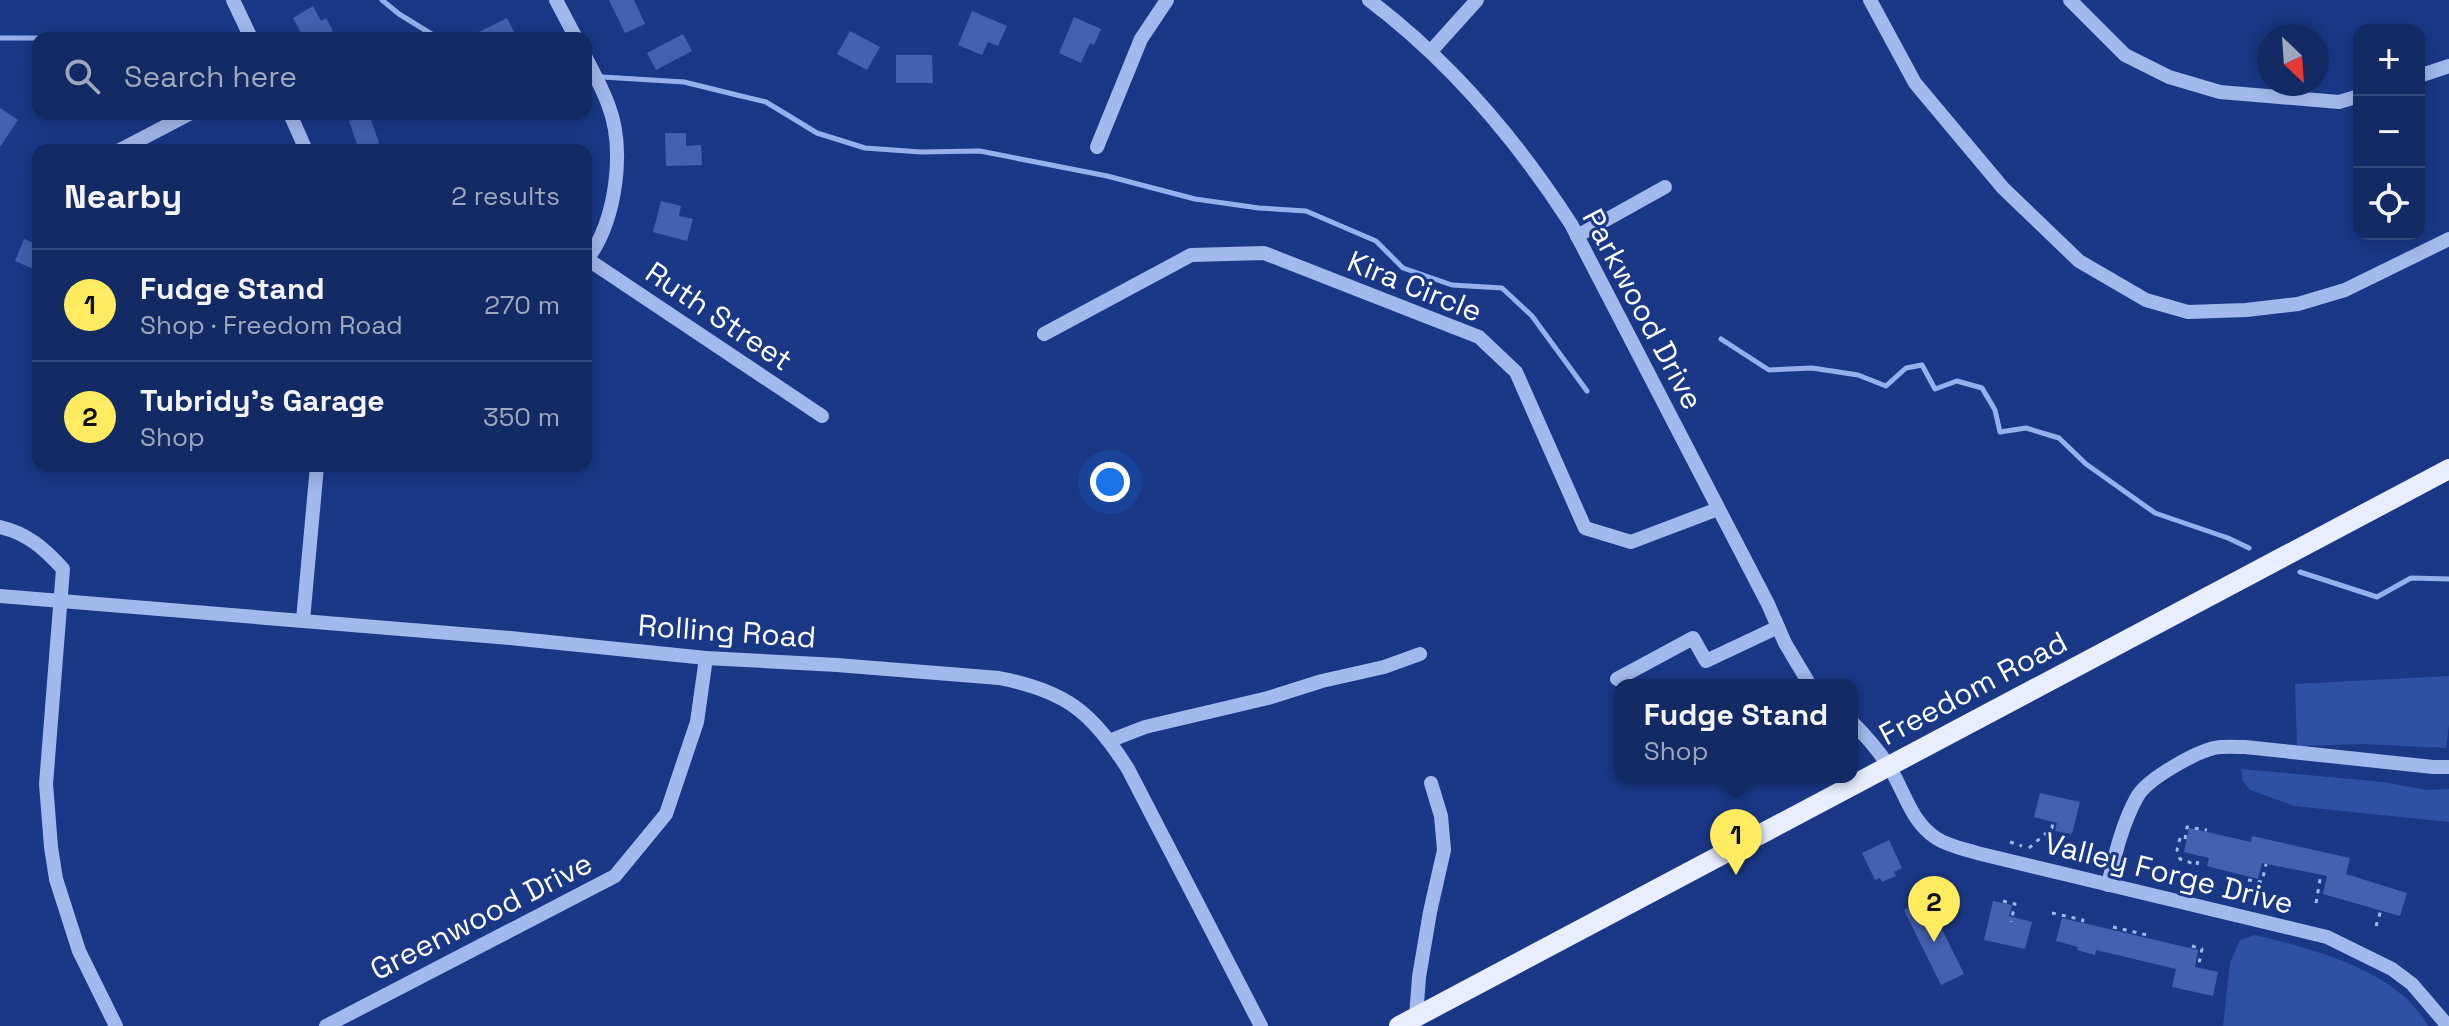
<!DOCTYPE html>
<meta charset="utf-8">
<style>
:root{--surface:#142a65;--page:#1d326b;--text:#f1f3f6;--muted:#9da7bf;--line:#334679;--accent:#feeb60}
body{margin:0;font-family:"Space Grotesk",sans-serif;background:var(--page);color:var(--text)}
.controls{position:absolute;right:24px;top:24px;display:grid;overflow:hidden;border-radius:16px;box-shadow:0 4px 20px #0003}
.controls button{width:72px;height:72px;display:grid;place-items:center;padding:0;border:0;border-bottom:2px solid var(--line);background:var(--surface);color:var(--text);font:40px sans-serif}
.compass{position:absolute;left:2257px;top:24px;width:72px;height:72px;border-radius:50%;background:var(--surface);box-shadow:0 4px 20px #0003;rotate:155deg}
.you{position:absolute;left:1110px;top:482px;width:28px;height:28px;margin:-20px;border:6px solid #fff;border-radius:50%;background:#1a73e8;box-shadow:0 0 0 12px #1a73e833}
.badge{display:grid;place-items:center;width:52px;height:52px;border-radius:50%;background:var(--accent);color:#111;font-size:26px;font-weight:700}
.pin{position:absolute;translate:-50% -66px;filter:drop-shadow(0 2px 4px #0008)}
.pin::after{content:'';position:absolute;top:42px;width:28px;height:24px;background:inherit;clip-path:polygon(0 0,100% 0,50% 100%)}
.popup{position:absolute;left:1614px;top:679px;width:244px;height:104px;box-sizing:border-box;display:grid;place-content:center;border-radius:16px;background:var(--surface);filter:drop-shadow(0 2px 6px #0005);font-size:26px;white-space:nowrap;color:var(--muted)}
.popup b{font-size:30px;color:var(--text)}
.popup::after{content:'';position:absolute;left:50%;top:100%;margin-left:-16px;border:16px solid transparent;border-top-color:var(--surface)}
.list{margin:0;padding:0;list-style:none}
h2{display:flex;justify-content:space-between;align-items:center;height:104px;margin:0;padding:0 32px;font-size:34px}
h2 small{font-size:26px;font-weight:400;color:var(--muted)}
.list li{display:grid;grid-template-columns:52px 1fr auto;gap:24px;align-items:center;box-sizing:border-box;height:112px;padding:0 32px;border-top:2px solid var(--line)}
.list b{display:block;font-size:30px;white-space:nowrap}
.list p{margin:0;font-size:26px;white-space:nowrap;color:var(--muted)}
.list em{font-size:26px;font-style:normal;color:var(--muted)}
.icon{flex:none;width:44px;height:44px;fill:none;stroke:currentColor;stroke-width:2;stroke-linecap:round;stroke-linejoin:round}
.map{position:relative;flex:none;width:2449px;height:1026px;overflow:hidden}
.search{position:absolute;background:var(--surface);box-shadow:0 4px 20px #0003;left:32px;top:32px;width:560px;height:88px;display:flex;align-items:center;gap:20px;box-sizing:border-box;padding:0 28px;border-radius:16px;color:var(--muted);font-size:30px}
.panel{position:absolute;background:var(--surface);box-shadow:0 4px 20px #0003;left:32px;top:144px;width:560px;height:328px;border-radius:16px}
.map>svg:first-child{display:block}
.green{fill:#2e50a5}
.lines{fill:none;stroke-linecap:round;stroke-linejoin:round}
.stream{stroke:#96b0ee;stroke-width:5}
.building{fill:#4461b0}
.path{stroke:#a3b8ec;stroke-width:3;stroke-dasharray:4 6;stroke-linecap:butt}
.minor{stroke:#a3b8ec;stroke-width:14}
.major{stroke:#e8edff;stroke-width:20}
.labels{text-anchor:middle;dominant-baseline:central;stroke-width:6;stroke-linejoin:round;paint-order:stroke}
.street-label{font-size:30px;fill:#fff;stroke:#1b3887}
</style>
<div class="map">
<svg width="2449" height="1026" viewBox="0 0 2449 1026">
<rect width="100%" height="100%" fill="#1b3887"/>
<g class="green">
<polygon points="2449,676 2449,724 2446,748 2363,744 2297,746 2295,684"/>
<polygon points="2241,769 2383,782 2426,790 2449,789 2449,822 2294,806 2250,790 2243,781"/>
<path d="M 2255,935 C 2312,949 2397,970 2428,1026 L 2223,1026 L 2230,963 L 2240,940 Z"/>
</g>
<g class="lines">
<g class="stream">
<polyline points="382,0 399,14 438,38"/>
<polyline points="0,38 43,38"/>
<polyline points="586,76 684,82 737,95 766,102 817,133 865,148 921,152 980,151 1107,176 1195,199 1259,208 1306,211 1376,241 1403,268 1452,285 1502,288 1532,316 1587,391"/>
<polyline points="1721,339 1769,370 1812,368 1858,375 1886,386 1906,368 1922,365 1935,389 1957,381 1982,388 1995,410 2000,432 2026,428 2059,438 2086,464 2155,513 2228,538 2249,548"/>
<polyline points="2300,572 2377,597 2411,578 2449,579"/>
</g>
</g>
<g class="building">
<polygon points="609,0 634,0 645,24 625,33"/>
<polygon points="313,6 321,21 326,18 333,31 320,38 304,38 293,18"/>
<polygon points="972,11 1007,26 998,46 988,42 982,55 958,45"/>
<polygon points="1074,17 1101,29 1094,45 1090,43 1081,63 1059,53"/>
<polygon points="507,18 517,38 467,38"/>
<polygon points="850,31 880,47 867,70 837,54"/>
<polygon points="683,34 692,51 656,70 647,53"/>
<polygon points="896,55 932,55 933,83 896,83"/>
<polygon points="0,108 18,120 0,147"/>
<polygon points="369,114 379,143 359,150 349,121"/>
<polygon points="665,133 686,133 686,146 701,145 702,165 666,166"/>
<polygon points="661,201 681,206 679,216 693,219 687,241 653,232"/>
<polygon points="24,239 38,245 38,271 15,261"/>
<polygon points="2040,793 2080,802 2072,834 2055,831 2057,823 2034,817"/>
<polygon points="2189,828 2251,842 2252,836 2350,858 2346,874 2407,893 2400,916 2323,894 2327,876 2262,863 2258,879 2207,866 2209,858 2184,852"/>
<polygon points="1889,840 1902,868 1894,872 1896,876 1882,882 1880,878 1875,880 1862,853"/>
<polygon points="1927,899 1964,974 1941,985 1904,910"/>
<polygon points="1993,901 2012,905 2009,916 2032,922 2025,949 1984,940"/>
<polygon points="2062,918 2198,950 2195,967 2218,972 2213,996 2172,987 2176,969 2096,950 2095,955 2077,950 2078,947 2056,941"/>
</g>
<g class="lines">
<g class="path">
<polyline points="2180,838 2177,850 2180,859 2197,865 2199,855"/>
<polyline points="2185,839 2187,827 2207,830"/>
<polyline points="2010,842 2022,846"/>
<polyline points="2029,848 2052,828 2053,822"/>
<polyline points="2248,880 2262,882 2266,864"/>
<polyline points="2003,901 2015,904 2011,922"/>
<polyline points="2316,903 2321,874"/>
<polyline points="2052,913 2083,920 2082,923"/>
<polyline points="2376,926 2381,910"/>
<polyline points="2113,927 2147,935 2146,938"/>
<polyline points="2192,946 2202,949 2198,968"/>
</g>
<g class="minor">
<polyline points="233,0 251,38"/>
<polyline points="556,0 576,38"/>
<path d="M 1369,0 C 1450,61 1516,139 1571,224 L 1768,604 L 1785,643 L 1810,685"/>
<polyline points="1870,0 1915,83 2003,188 2079,261 2146,300 2188,312 2246,310 2298,304 2345,290 2449,239"/>
<polyline points="2070,0 2125,55 2169,77 2220,92 2339,102 2359,96"/>
<polyline points="1431,51 1477,0"/>
<path d="M 586,58 C 594,73 602,88 608,104 C 626,150 616,222 586,261"/>
<polyline points="2419,76 2449,66"/>
<polyline points="290,114 306,150"/>
<polyline points="1097,147 1141,39 1167,0"/>
<polyline points="120,150 189,114"/>
<polyline points="1577,236 1665,187"/>
<polyline points="587,259 822,416"/>
<polyline points="1044,334 1191,255 1264,253 1479,337 1516,372 1585,528 1631,542 1718,509"/>
<path d="M 0,527 C 27,533 45,549 63,569 L 46,784 L 51,847 L 56,879 L 79,951 L 116,1026"/>
<path d="M 0,596 L 510,638 L 706,658 L 837,665 L 999,678 C 1066,691 1092,712 1128,769 L 1261,1026"/>
<polyline points="303,620 317,466"/>
<polyline points="1617,679 1693,638 1706,661 1778,627"/>
<path d="M 1852,722 C 1865,735 1878,750 1888,765 C 1904,789 1910,821 1936,838 C 1948,846 1964,849 1977,853 L 2327,937 L 2392,969 L 2412,984 L 2448,1026"/>
<polyline points="1109,741 1145,727 1268,698 1322,681 1384,667 1420,654"/>
<path d="M 2108,885 C 2115,855 2122,824 2137,797 C 2147,779 2194,753 2214,748 C 2224,746 2235,747 2245,747 L 2433,767 L 2449,767"/>
<polyline points="1416,1017 1419,977 1430,912 1444,850 1441,816 1431,783"/>
<polyline points="326,1026 615,876 666,814 697,722 706,658"/>
</g>
<polyline class="major" points="1399,1026 2449,469"/>
</g>
<g class="labels">
<g class="street-label">
<text transform="translate(1415 286) rotate(22)">Kira Circle</text>
<text transform="translate(1643 309) rotate(62)">Parkwood Drive</text>
<text transform="translate(719 316) rotate(34)">Ruth Street</text>
<text transform="translate(727 631) rotate(4)">Rolling Road</text>
<text transform="translate(1973 688) rotate(-28)">Freedom Road</text>
<text transform="translate(2169 873) rotate(14)">Valley Forge Drive</text>
<text transform="translate(481 916) rotate(-27)">Greenwood Drive</text>
</g>
</g>
</svg>
<div class="controls">
<button>+</button>
<button>−</button>
<button><svg class="icon" aria-label="locate" viewBox="0 0 24 24"><circle cx="12" cy="12" r="6"/><path d="M12 2v4M12 18v4M2 12h4M18 12h4"/></svg></button>
</div>
<svg class="compass" viewBox="-18 -18 36 36"><path d="M0-13l5 13h-10z" fill="#e53935"/><path d="M0 13l5-13h-10z" fill="#9da7bf"/></svg>
<div class="you"></div>
<div class="pin badge" style="left:1736px;top:875px">1</div>
<div class="popup"><b>Fudge Stand</b>Shop</div>
<div class="pin badge" style="left:1934px;top:942px">2</div>
<div class="search"><svg class="icon" aria-label="search" viewBox="0 0 24 24"><circle cx="10" cy="10" r="6"/><path d="M15 15l6 6"/></svg>Search here</div>
<section class="panel">
<h2>Nearby<small>2 results</small></h2>
<ul class="list">
<li><span class="badge">1</span><div><b>Fudge Stand</b><p>Shop · Freedom Road</p></div><em>270 m</em></li>
<li><span class="badge">2</span><div><b>Tubridy's Garage</b><p>Shop</p></div><em>350 m</em></li>
</ul>
</section>
</div>
